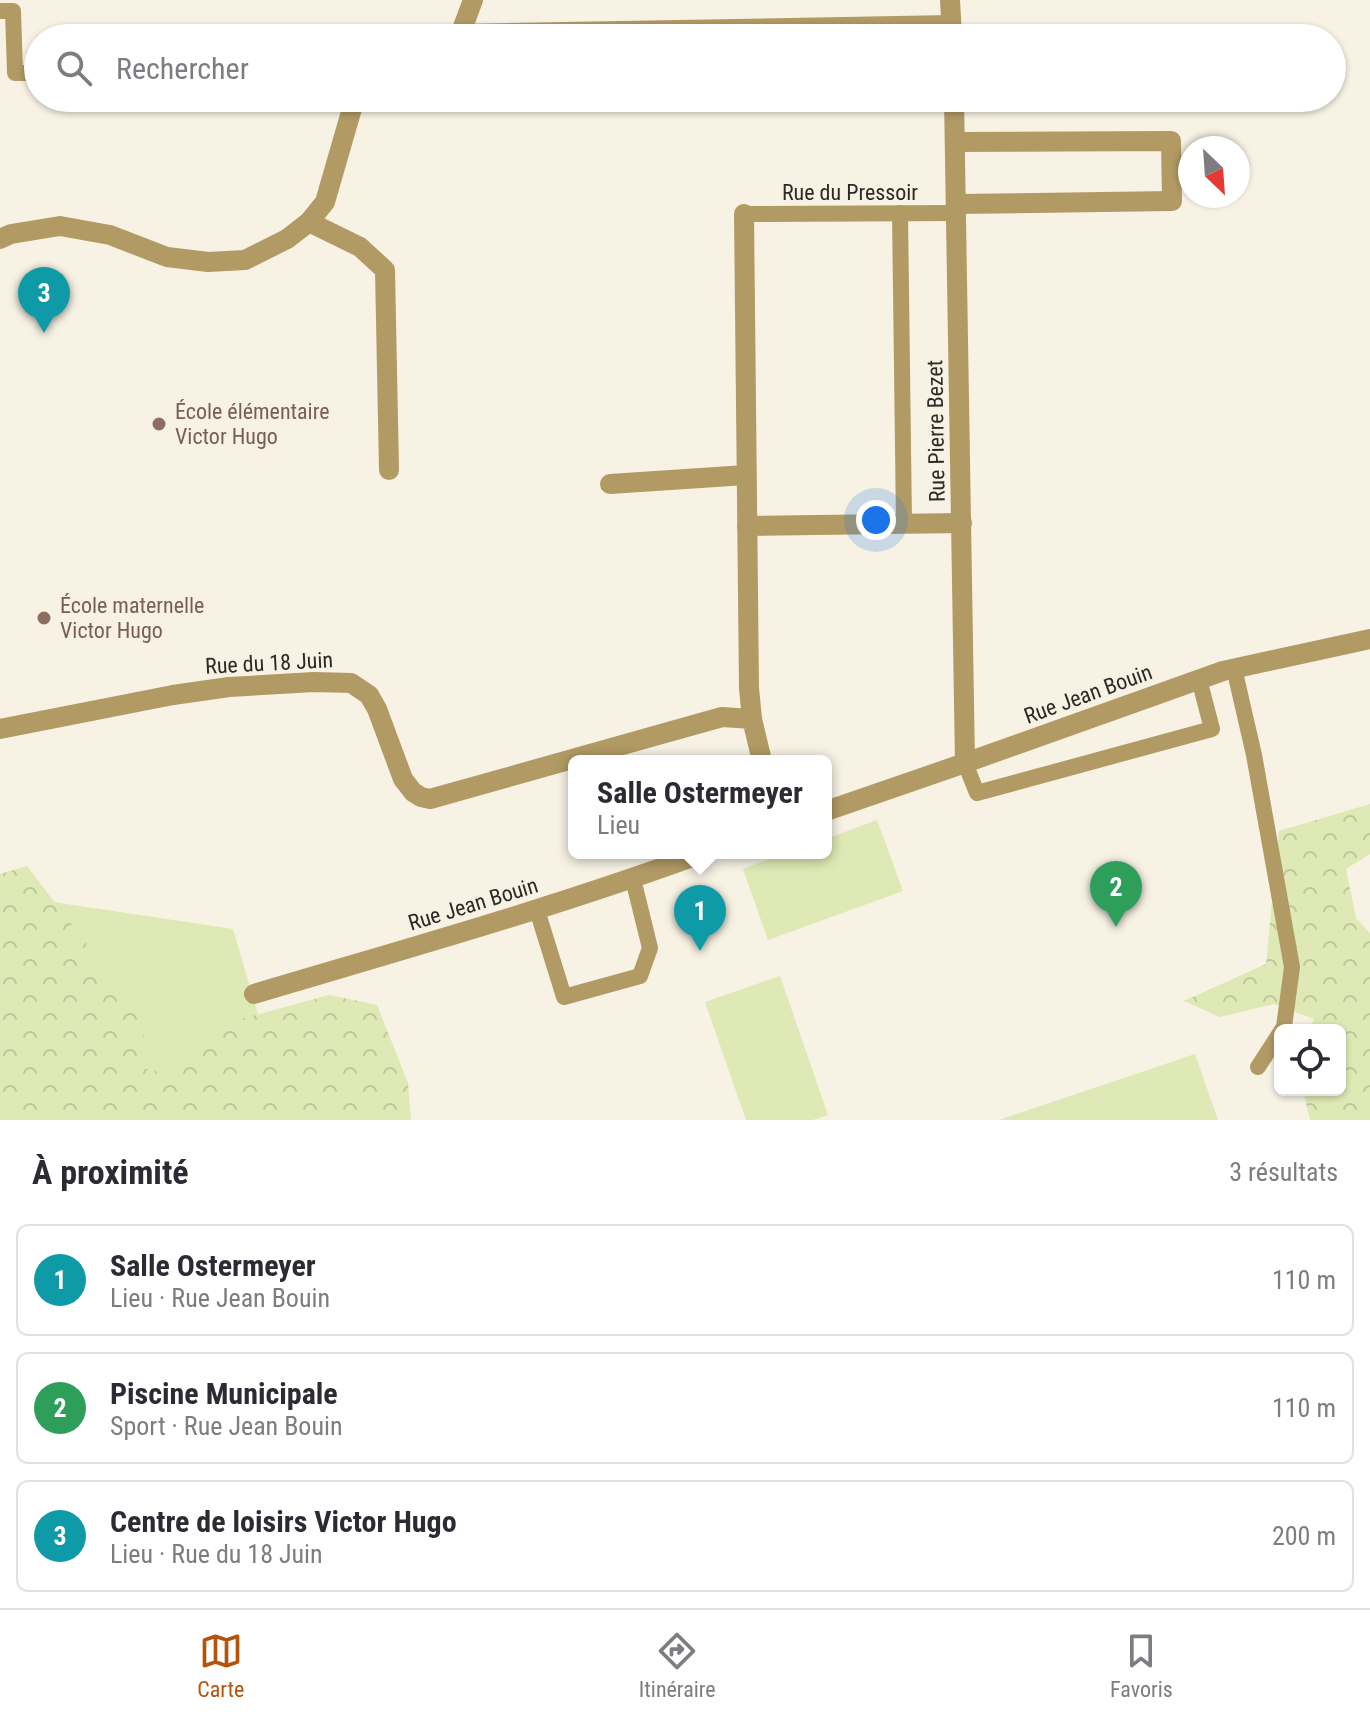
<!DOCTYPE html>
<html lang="fr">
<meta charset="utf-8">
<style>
:root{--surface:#fff;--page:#f7f7f7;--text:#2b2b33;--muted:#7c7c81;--line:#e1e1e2;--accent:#b45309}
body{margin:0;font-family:"Roboto Condensed",sans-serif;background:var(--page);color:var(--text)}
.controls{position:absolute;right:24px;bottom:24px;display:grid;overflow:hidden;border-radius:12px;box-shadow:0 2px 6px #0004}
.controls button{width:72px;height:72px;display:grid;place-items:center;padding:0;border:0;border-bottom:2px solid var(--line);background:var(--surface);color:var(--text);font:40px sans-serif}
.compass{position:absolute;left:1178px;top:136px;width:72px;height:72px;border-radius:50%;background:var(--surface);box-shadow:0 2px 6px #0004;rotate:155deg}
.you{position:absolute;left:876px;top:520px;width:28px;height:28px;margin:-20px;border:6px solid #fff;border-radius:50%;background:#1a73e8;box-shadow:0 0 0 12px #1a73e833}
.badge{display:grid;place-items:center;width:52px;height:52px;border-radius:50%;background:var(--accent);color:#fff;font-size:26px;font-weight:700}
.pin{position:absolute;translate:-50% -66px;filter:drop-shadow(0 2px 4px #0008)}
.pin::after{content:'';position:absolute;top:42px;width:28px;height:24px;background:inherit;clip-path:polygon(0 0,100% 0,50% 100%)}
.popup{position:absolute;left:568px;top:755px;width:264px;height:104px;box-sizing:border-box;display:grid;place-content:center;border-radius:12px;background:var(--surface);filter:drop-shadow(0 2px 6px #0005);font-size:26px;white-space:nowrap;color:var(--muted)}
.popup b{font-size:30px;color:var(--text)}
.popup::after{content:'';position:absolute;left:50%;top:100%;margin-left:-16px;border:16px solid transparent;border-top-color:var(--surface)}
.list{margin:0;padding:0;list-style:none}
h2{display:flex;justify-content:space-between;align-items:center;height:104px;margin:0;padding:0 32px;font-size:34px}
h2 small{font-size:26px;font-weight:400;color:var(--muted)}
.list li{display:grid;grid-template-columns:52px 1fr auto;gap:24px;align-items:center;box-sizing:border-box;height:112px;margin:0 16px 16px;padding:0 16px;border:2px solid var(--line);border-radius:12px}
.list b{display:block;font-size:30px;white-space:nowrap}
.list p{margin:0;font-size:26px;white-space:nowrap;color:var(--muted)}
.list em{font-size:26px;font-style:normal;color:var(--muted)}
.icon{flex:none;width:44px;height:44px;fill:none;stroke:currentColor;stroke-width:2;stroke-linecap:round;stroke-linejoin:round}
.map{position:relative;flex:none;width:1370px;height:1120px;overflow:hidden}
.search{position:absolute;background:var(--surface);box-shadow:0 2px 6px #0004;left:24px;right:24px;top:24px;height:88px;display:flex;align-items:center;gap:20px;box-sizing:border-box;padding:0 28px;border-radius:44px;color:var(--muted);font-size:30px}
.sheet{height:488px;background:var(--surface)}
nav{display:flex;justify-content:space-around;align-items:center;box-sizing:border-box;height:112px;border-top:2px solid var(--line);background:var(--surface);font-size:22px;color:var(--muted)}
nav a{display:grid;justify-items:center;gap:4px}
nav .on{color:var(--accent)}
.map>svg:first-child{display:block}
.green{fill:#dee9b5}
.forest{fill:url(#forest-crowns)}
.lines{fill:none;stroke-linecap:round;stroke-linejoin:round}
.service{stroke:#b19a64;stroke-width:16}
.minor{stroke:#b19a64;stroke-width:20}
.education-dot{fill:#8d6e63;stroke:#f7f2e4;stroke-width:3}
.labels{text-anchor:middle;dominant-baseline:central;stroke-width:6;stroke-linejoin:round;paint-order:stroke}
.street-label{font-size:22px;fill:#2c2a25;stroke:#f7f2e4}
.education-label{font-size:22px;fill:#785e54;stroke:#f7f2e4;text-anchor:start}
</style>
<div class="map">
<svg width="1370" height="1120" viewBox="0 0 1370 1120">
<defs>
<pattern id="forest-crowns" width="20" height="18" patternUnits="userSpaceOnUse" patternTransform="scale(2)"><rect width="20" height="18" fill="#dee9b5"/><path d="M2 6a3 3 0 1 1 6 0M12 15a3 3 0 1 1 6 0" fill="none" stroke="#bfc89c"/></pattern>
</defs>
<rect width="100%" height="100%" fill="#f7f2e4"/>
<g class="green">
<polygon points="877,820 903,891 768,940 743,869 787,853 826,853 826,839"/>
<polygon points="0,894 233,929 260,1021 385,1120 0,1120"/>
<polygon points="780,976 828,1115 813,1120 746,1120 705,1002"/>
<polygon points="1195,1054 1218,1120 999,1120"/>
</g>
<g class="forest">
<polygon points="1370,804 1370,854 1346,869 1356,918 1370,933 1370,1120 1310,1120 1303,1090 1340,1090 1340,1030 1309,1030 1314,1019 1274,1004 1220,1017 1184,1001 1266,964 1279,831"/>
<polygon points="27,866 146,1022 139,1067 178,1077 223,1024 329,995 377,1005 408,1083 411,1120 0,1120 0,874"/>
</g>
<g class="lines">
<g class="service">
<polyline points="0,11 13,11 15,73 38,73"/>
<polyline points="900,213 904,524"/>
<polyline points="744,214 956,213"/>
<polyline points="1234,668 1254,755 1292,967 1284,1027 1282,1030"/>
<polyline points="965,763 977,793 1212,729 1199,679"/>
<polyline points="537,910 564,997 640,976 650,948 633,879"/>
<polyline points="1258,1067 1280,1033"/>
</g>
<g class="minor">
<polyline points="950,0 952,36"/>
<polyline points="460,35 473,0"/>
<polyline points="428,38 456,34 951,25"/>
<polyline points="954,98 965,763"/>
<polyline points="956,142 1171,141 1172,201 957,204"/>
<polyline points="744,214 749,688 752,719"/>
<polyline points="309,222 360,247 385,270 389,470"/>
<polyline points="0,239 11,234 60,226 110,235 167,257 208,262 245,260 287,239 309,222 325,202 355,98"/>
<polyline points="610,484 746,475"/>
<polyline points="747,526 962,523"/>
<polyline points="0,729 173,695 229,687 314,682 351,683 369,695 377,709 403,779 413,792 421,797 430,799 722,717 752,719 762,761"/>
<polyline points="826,811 965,763 1223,671 1370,639"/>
<path d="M 254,994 C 405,949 556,907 703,853"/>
</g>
</g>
<g class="education-dot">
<circle cx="159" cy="424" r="8"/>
<circle cx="44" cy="618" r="8"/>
</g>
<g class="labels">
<g class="street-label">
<text x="850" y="192">Rue du Pressoir</text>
<text transform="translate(936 431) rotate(-91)">Rue Pierre Bezet</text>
<text transform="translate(269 663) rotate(-3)">Rue du 18 Juin</text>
<text transform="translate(1088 694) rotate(-20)">Rue Jean Bouin</text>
<text transform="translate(473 904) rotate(-17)">Rue Jean Bouin</text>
</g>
<g class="education-label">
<text x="175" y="411">École élémentaire<tspan x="175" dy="25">Victor Hugo</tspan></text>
<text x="60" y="605">École maternelle<tspan x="60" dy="25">Victor Hugo</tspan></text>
</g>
</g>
</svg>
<div class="controls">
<button><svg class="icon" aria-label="locate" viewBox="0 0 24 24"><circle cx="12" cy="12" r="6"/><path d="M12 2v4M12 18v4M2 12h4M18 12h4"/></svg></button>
</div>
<svg class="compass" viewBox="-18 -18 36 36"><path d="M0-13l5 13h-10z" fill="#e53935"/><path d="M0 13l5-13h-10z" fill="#7c7c81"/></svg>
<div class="you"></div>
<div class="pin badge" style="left:700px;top:951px;background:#0f9aa8">1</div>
<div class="popup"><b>Salle Ostermeyer</b>Lieu</div>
<div class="pin badge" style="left:1116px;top:927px;background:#2e9e5b">2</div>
<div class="pin badge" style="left:44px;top:333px;background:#0f9aa8">3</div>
<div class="search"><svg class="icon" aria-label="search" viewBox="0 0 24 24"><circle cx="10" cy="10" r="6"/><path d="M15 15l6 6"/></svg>Rechercher</div>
</div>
<section class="sheet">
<h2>À proximité<small>3 résultats</small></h2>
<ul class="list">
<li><span class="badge" style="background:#0f9aa8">1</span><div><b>Salle Ostermeyer</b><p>Lieu · Rue Jean Bouin</p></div><em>110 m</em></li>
<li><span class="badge" style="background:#2e9e5b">2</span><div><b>Piscine Municipale</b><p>Sport · Rue Jean Bouin</p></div><em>110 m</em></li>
<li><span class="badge" style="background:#0f9aa8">3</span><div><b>Centre de loisirs Victor Hugo</b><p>Lieu · Rue du 18 Juin</p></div><em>200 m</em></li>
</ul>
</section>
<nav>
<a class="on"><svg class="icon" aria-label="map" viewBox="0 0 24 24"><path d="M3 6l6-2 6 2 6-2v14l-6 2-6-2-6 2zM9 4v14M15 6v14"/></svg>Carte</a>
<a><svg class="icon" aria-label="directions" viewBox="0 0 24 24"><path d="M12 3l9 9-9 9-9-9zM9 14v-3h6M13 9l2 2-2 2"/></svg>Itinéraire</a>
<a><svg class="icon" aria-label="saved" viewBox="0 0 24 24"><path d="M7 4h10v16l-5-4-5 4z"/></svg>Favoris</a>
</nav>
